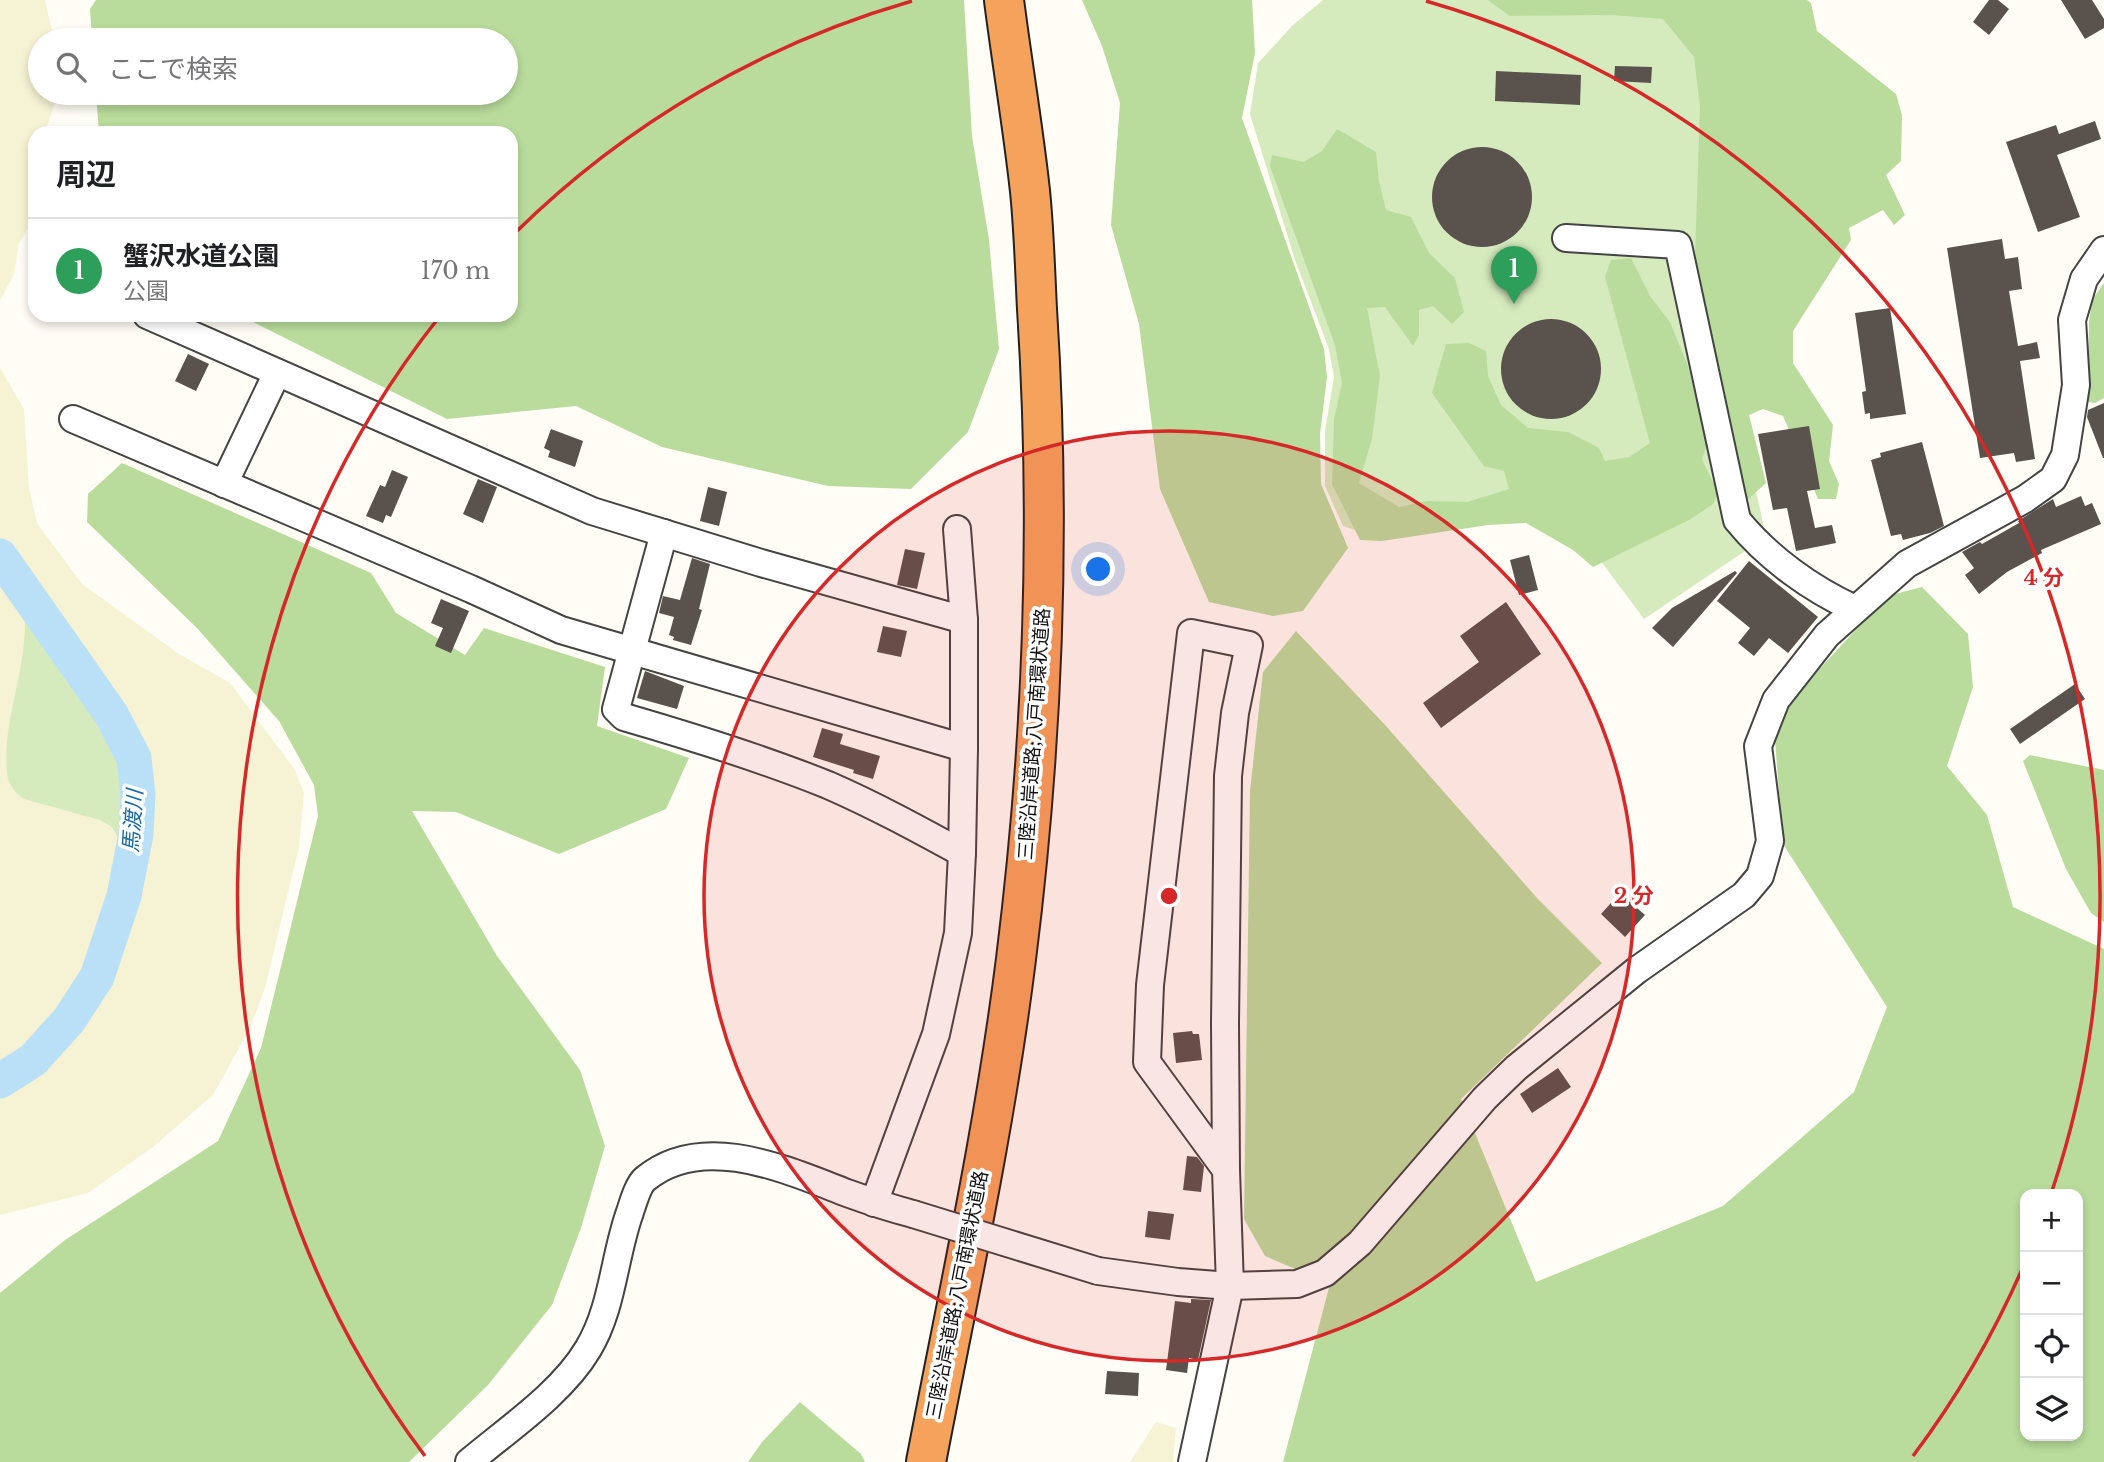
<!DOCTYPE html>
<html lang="ja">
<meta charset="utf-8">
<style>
:root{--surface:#fff;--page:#f2f2f2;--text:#202124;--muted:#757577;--line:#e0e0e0;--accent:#c4262e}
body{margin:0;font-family:"Libre Baskerville","Noto Sans JP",serif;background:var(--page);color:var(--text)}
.controls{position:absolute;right:21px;bottom:21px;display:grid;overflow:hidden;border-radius:14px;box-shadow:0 4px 10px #0003}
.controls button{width:63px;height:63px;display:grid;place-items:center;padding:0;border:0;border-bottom:2px solid var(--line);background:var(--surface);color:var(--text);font:35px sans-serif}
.you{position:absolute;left:1099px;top:570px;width:24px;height:24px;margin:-18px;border:5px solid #fff;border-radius:50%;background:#1a73e8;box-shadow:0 0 0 10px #1a73e833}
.badge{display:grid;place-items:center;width:46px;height:46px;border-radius:50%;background:var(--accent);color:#fff;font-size:23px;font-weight:700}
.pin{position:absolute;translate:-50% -58px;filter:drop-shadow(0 2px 4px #0008)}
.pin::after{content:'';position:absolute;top:37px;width:24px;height:21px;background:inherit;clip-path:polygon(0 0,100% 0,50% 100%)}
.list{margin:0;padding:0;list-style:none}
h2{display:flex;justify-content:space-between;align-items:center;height:91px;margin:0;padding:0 28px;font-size:30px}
h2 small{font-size:23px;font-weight:400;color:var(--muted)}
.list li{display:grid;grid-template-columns:46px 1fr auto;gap:21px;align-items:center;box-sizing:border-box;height:105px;padding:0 28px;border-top:2px solid var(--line)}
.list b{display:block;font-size:26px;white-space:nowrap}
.list p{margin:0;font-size:23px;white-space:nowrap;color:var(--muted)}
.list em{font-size:23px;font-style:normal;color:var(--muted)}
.icon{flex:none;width:38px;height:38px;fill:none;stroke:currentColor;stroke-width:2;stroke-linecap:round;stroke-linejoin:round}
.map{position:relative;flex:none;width:2104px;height:1462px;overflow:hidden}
.search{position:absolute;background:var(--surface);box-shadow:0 4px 10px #0003;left:28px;top:28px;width:490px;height:77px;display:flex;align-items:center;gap:18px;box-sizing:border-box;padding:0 24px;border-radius:38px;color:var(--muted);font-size:26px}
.panel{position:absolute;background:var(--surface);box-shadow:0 4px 10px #0003;left:28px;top:126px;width:490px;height:196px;border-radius:21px}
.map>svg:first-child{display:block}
.farmland{fill:#f6f3d4}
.green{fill:#d5ebbd}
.forest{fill:#b9dc9c;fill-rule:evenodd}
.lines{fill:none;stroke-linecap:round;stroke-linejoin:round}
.river{stroke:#b9e0f7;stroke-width:35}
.building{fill:#5a524d}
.minor-casing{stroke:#444;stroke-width:30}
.highway-casing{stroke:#222;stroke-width:42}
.minor{stroke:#fff;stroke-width:26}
.highway{stroke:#f5a25d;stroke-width:38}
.minor-bridge-casing{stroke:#444;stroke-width:30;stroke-linecap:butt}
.minor-bridge{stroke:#fff;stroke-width:26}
.ring{fill:none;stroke:#d62828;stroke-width:3.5}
.labels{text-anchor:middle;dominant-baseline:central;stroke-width:7;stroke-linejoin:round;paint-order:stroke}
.street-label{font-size:19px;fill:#111;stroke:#fff}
.water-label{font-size:21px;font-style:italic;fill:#1768a6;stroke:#fff}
.centre{fill:#d62828;stroke:#fff;stroke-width:3.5}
.ring-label{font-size:21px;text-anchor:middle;font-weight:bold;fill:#d62828;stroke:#fff;stroke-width:7;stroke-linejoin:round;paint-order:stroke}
</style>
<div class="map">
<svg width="2104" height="1462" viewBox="0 0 2104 1462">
<rect width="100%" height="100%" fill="#fffdf5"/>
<g class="farmland">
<polygon points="0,0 45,0 54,40 40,40 40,93 58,93 45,133 35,133 35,217 19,243 14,274 0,301"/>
<polygon points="0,368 24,409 29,488 37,523 82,584 179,654 230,683 295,770 304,793 299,847 265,988 250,1028 213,1095 153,1147 88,1193 0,1215"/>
<polygon points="1156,1422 1176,1428 1173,1462 1130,1462"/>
</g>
<g class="green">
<polygon points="1323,0 1693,0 1702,22 1705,258 1766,537 1644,619 1559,505 1373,536 1343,526 1325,486 1325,431 1334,377 1329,349 1295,260 1250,114 1258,63 1292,26"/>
<path d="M 34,619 L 105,728 L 119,758 L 126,788 L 125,836 L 120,841 L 112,827 L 100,820 L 24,799 C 15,793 8,784 7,773 C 2,722 26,672 25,621 Z"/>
</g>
<g class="forest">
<polygon points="96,0 964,0 972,136 989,240 999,349 968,432 911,489 828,486 662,447 576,406 447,419 239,315 511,315 511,133 99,133 96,93 506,93 506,40 92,40 90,9"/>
<polygon points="1082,0 1252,0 1255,53 1242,118 1324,349 1327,377 1320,434 1321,484 1348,548 1303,611 1273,616 1209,602 1160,489 1139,324 1111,225 1120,103 1102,46"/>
<polygon points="1488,0 1807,0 1811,3 1817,31 1896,94 1902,115 1901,161 1886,175 1905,215 1894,225 1883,210 1849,228 1851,240 1793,331 1793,363 1833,425 1829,461 1839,484 1836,499 1818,499 1783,416 1763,409 1749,415 1766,483 1744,503 1695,256 1700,107 1694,57 1663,19 1613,15 1510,16"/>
<polygon points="1337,129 1376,152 1379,181 1386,210 1411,217 1429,253 1455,278 1464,312 1452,324 1433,306 1419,310 1419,335 1413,346 1385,307 1367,308 1380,376 1372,439 1359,483 1399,507 1427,501 1467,502 1509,489 1504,471 1484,466 1432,393 1446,344 1469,343 1486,351 1488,376 1501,405 1528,428 1568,432 1599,448 1605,461 1629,457 1650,443 1605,277 1611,260 1631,258 1650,296 1670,322 1688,366 1707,444 1702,460 1718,492 1713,504 1689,520 1593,567 1573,550 1526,523 1488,525 1382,541 1360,540 1332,484 1334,419 1342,383 1335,345 1270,166 1272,155 1304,162 1322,151"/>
<polygon points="2104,283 2104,398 2095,403 2083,401 2088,377 2089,323 2092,300"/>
<polygon points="122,463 371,573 396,613 465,655 484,628 605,667 597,726 689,758 666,809 559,854 456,812 412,811 497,956 580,1070 605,1146 581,1228 552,1305 488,1385 409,1462 0,1462 0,1293 65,1240 218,1141 261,1048 318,816 314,785 279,721 197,628 87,522 88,494"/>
<path d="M 1922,587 L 1968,634 L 1973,687 L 1947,766 L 1987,815 L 2013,907 L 2104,949 L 2104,1462 L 1283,1462 L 1330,1284 L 1265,1256 L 1244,1219 L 1250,791 L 1263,672 L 1296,631 L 1386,726 L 1537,898 L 1602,963 L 1461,1099 L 1536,1282 L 1723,1206 L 1854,1092 L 1887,1007 L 1783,844 L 1774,727 L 1811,678 L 1887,596 ZM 2025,1194 L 2078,1194 L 2078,1436 L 2025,1436 Z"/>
<polygon points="2030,755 2104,770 2104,922 2091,913 2066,869 2023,761"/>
<polygon points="800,1402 861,1454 865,1462 748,1462 762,1442"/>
</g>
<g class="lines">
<polyline class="river" points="0,556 111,714 134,758 138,794 136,834 124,896 97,977 69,1020 33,1060 0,1081"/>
</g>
<g class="building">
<polygon points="1989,0 1998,0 2009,9 1989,35 1973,22"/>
<polygon points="2061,0 2092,0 2104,19 2104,28 2085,39"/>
<polygon points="1615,66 1652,67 1651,83 1614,81"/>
<polygon points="1496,71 1581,75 1580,105 1495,101"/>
<polygon points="2095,121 2101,139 2057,155 2080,217 2038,232 2006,142 2056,125 2059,134"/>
<circle cx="1482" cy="197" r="50"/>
<polygon points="2002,239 2005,259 2018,257 2022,289 2009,291 2018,346 2037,342 2040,358 2020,361 2035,459 2016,462 2014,453 1980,458 1947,248"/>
<polygon points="1890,308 1906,414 1870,419 1870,413 1865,414 1862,392 1866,391 1855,313"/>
<circle cx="1551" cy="369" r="50"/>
<polygon points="188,354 209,364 196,391 175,381"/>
<polygon points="2104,403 2104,458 2103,458 2087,417 2088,410"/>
<polygon points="1809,426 1820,489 1807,491 1815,528 1832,525 1836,543 1796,551 1787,508 1773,510 1758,434"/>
<polygon points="551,429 583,441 575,467 548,457 550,451 544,448"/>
<polygon points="1922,442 1944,526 1930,533 1903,540 1901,534 1891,536 1871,460 1881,457 1880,453"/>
<polygon points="392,470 408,477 391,517 386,515 383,523 366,516 380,485 385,487"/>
<polygon points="478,479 497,487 483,523 463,514"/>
<polygon points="708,487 727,492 719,526 700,521"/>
<polygon points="2081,496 2085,506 2092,503 2101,524 2041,550 2042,553 2007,572 1979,594 1965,575 1974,568 1962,552 1980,542 1982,544 2019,523 2018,521 2053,499 2056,507"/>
<polygon points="905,549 925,553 917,589 897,585"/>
<polygon points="1529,555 1538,590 1519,595 1510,560"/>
<polygon points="692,558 710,564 699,609 702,610 691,645 673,640 674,637 669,635 674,617 659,613 663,596 680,600"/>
<polygon points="1749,561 1818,617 1788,653 1769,638 1754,656 1738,643 1750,628 1717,601"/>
<polygon points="1735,571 1737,573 1673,647 1652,628 1672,608"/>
<polygon points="441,599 469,611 451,653 435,646 443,628 431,623"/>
<polygon points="1506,602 1541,654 1441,728 1423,703 1479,662 1460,636"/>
<polygon points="883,626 907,631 901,657 877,652"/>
<polygon points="645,671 684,686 677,709 637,698"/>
<polygon points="2075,684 2085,699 2020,744 2010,729"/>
<polygon points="822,728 843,734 840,744 880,756 873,779 853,773 854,770 813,757"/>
<polygon points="1620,893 1645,915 1625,937 1601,914"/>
<polygon points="1192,1031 1193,1034 1199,1034 1202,1060 1176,1063 1173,1033"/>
<polygon points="1558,1068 1571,1087 1532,1113 1520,1094"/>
<polygon points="1187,1156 1197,1157 1204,1166 1201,1192 1183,1190"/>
<polygon points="1148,1211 1174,1214 1170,1240 1145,1237"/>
<polygon points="1191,1299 1211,1300 1198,1360 1189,1358 1187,1373 1166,1370 1175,1301 1191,1303"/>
<polygon points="1107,1371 1139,1373 1138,1396 1105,1394"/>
</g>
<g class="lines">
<g class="minor-casing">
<g id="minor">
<path d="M 1566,238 L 1678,245 L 1737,520 C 1768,558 1811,589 1855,609"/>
<polyline points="147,315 592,511 761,563 964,620"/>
<polyline points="73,419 471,589 561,630 964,748"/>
<polyline points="224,484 277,373"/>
<path d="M 664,533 L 616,709 L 624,717 C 693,737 761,758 828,785 C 874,805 918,829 962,853"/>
<polyline points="874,1203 936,1034 958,933 962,853 964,748 964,620 957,529"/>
<polyline points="1098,1271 1178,1282 1230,1286 1297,1284 1325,1273 1360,1243 1485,1098 1516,1068 1637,970 1744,895 1760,876 1770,841 1758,746 1776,700 1827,635 1907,564 2025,499 2053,479 2065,455 2076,385 2072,320 2084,279 2104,250"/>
<path d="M 469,1462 C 508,1429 562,1393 588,1349 C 613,1308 614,1256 630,1212 C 633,1203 638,1185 645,1179 C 703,1131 787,1170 847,1193 C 869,1201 890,1208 913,1214"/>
<polyline points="1192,1462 1230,1286 1226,1170 1225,1023 1228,776 1235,713 1249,645 1191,633 1150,985 1147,1062 1226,1170"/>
</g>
</g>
<g class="highway-casing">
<path id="highway" d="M 926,1462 C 958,1295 995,1128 1016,959 C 1043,744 1051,525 1037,309 C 1035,270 1034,230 1030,191 C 1023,127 1012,63 1004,0"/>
</g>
<use href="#minor" class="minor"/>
<use href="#highway" class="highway"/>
<g class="minor-bridge-casing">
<polyline id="minor-bridge" points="913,1214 1098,1271"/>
</g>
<use href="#minor-bridge" class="minor-bridge"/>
</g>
<circle cx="1169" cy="896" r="465" fill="#d62828" fill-opacity=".12"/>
<g class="ring">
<circle cx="1169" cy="896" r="465"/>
<path d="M2023 1267A931 931 0 0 1 1913 1456M425 1456A931 931 0 0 1 440 316M516 232A931 931 0 0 1 912 1M1426 1A931 931 0 0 1 2052 1191"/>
</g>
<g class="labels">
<g class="street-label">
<text transform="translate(1034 734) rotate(-86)">三陸沿岸道路;八戸南環状道路</text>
<text transform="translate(957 1295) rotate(-79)">三陸沿岸道路;八戸南環状道路</text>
</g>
<g class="water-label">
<text transform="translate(133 821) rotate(-86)">馬渡川</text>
</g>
</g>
<circle cx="1169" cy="896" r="10" class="centre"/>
<g class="ring-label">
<text x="2044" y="585">4 分</text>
<text x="1634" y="903">2 分</text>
</g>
</svg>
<div class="controls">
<button>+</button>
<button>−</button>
<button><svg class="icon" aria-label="locate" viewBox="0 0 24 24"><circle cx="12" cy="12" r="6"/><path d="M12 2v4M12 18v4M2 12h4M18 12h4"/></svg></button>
<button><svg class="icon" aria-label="layers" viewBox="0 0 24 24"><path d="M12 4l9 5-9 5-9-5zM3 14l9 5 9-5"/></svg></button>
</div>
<div class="you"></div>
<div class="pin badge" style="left:1514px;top:304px;background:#2e9e5b">1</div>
<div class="search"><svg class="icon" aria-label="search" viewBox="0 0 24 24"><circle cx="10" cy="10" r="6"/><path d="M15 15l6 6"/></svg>ここで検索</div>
<section class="panel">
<h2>周辺<small></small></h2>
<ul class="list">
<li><span class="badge" style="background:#2e9e5b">1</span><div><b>蟹沢水道公園</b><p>公園</p></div><em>170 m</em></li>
</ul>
</section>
</div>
